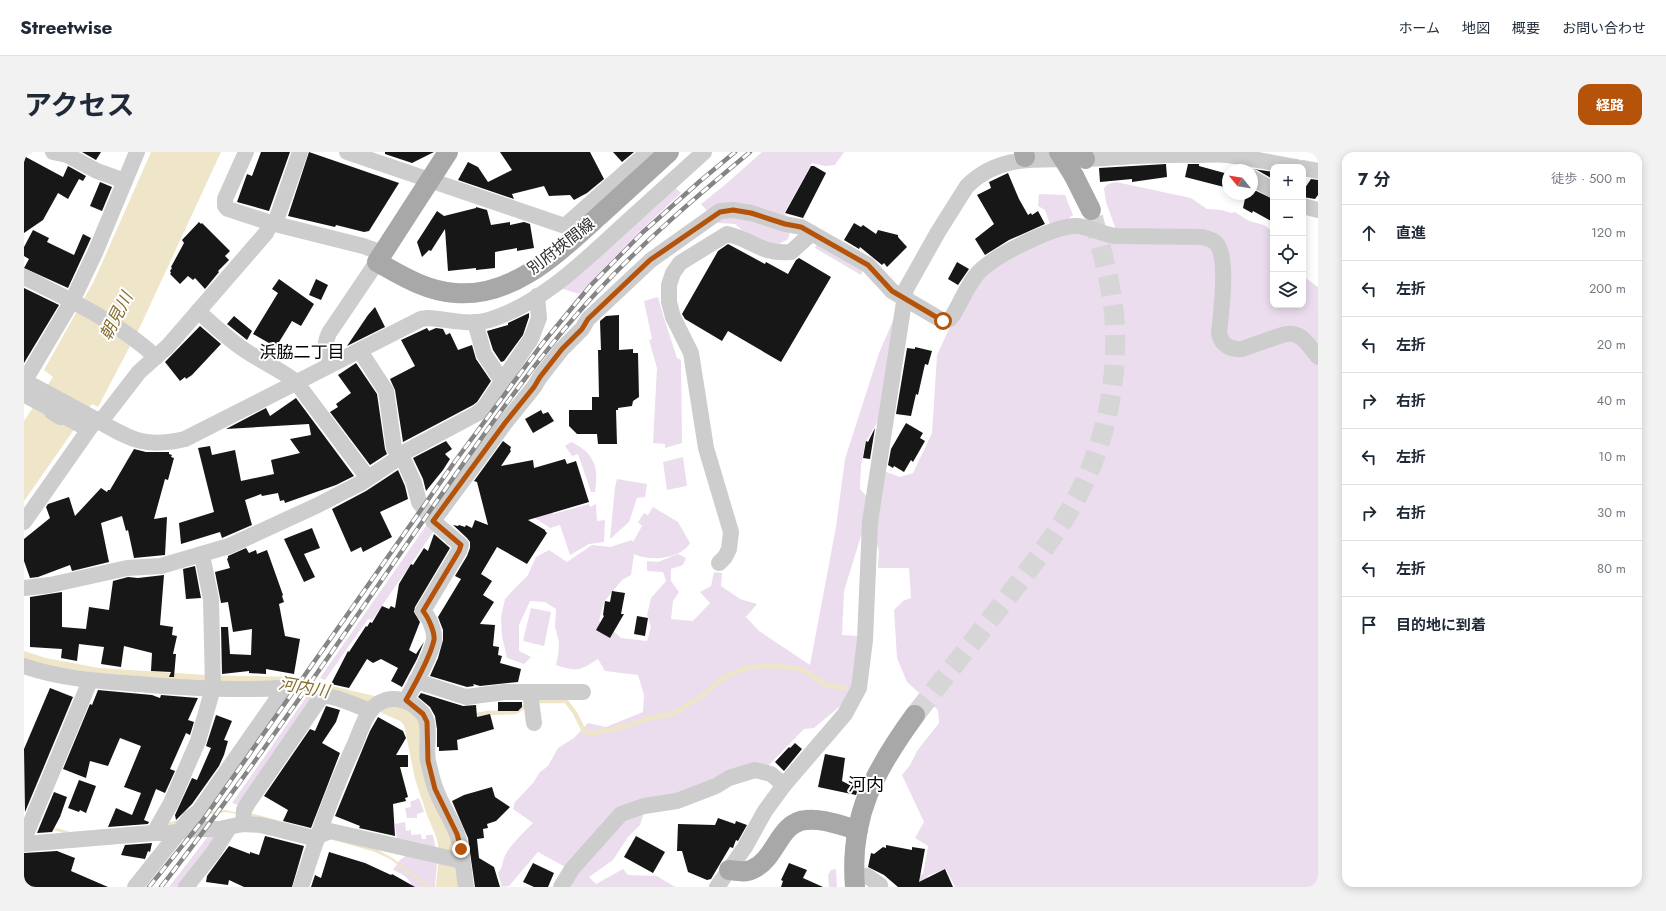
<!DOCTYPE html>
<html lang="ja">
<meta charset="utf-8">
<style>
:root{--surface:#fff;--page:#f2f2f3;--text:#1f2937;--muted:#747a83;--line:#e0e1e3;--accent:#b45309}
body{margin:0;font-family:Jost,"Noto Sans JP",sans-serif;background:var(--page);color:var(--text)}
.controls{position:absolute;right:12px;top:12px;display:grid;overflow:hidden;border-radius:8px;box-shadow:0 2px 10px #0003}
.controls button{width:36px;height:36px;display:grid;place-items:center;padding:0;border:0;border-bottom:1px solid var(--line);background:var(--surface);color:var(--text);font:20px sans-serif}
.compass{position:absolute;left:1198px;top:12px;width:36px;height:36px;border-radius:50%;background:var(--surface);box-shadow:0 2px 10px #0003;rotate:300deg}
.stop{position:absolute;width:12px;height:12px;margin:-9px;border:3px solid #b45309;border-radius:50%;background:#fff}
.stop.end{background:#b45309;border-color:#fff;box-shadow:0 1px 4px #0008}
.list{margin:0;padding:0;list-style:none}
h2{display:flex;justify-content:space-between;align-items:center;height:52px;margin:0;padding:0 16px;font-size:17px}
h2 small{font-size:13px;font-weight:400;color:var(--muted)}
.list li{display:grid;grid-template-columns:26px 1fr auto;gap:12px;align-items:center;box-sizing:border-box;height:56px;padding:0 16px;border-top:1px solid var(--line)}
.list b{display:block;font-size:15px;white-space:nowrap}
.list em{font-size:13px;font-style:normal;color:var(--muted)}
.icon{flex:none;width:22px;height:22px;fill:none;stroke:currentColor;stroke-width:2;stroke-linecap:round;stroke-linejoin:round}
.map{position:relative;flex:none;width:1294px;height:735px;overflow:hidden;border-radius:12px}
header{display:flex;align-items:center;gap:24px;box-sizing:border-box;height:56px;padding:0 20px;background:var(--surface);border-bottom:1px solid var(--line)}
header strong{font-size:19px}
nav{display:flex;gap:22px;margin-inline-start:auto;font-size:14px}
.intro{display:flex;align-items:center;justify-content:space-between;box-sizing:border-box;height:96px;padding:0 24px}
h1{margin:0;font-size:28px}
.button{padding:10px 18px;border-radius:12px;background:var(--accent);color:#fff;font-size:14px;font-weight:700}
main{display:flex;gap:24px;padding:0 24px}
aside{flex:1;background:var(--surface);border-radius:12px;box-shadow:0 2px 10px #0003}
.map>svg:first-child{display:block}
.green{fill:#ebddee}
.water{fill:#efe5c8}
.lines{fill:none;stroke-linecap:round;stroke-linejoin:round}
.stream{stroke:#efe5c8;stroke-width:4.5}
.building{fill:#171717}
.minor-tunnel{stroke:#d6d6d6;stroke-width:16;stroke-dasharray:16 8;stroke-linecap:butt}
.major-tunnel{stroke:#d6d6d6;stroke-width:20;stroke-dasharray:20 10;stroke-linecap:butt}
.minor{stroke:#cdcdcd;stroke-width:16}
.major{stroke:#a8a8a8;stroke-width:20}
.rail-casing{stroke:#858585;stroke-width:4.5}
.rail{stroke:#fff;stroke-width:3;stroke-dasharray:9;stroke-linecap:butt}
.major-bridge{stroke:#a8a8a8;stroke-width:20}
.route{stroke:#b45309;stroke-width:5}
.labels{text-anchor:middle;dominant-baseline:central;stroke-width:4;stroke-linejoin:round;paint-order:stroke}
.street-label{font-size:16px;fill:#303030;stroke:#fff}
.water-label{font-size:17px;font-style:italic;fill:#856f30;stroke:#fff}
.neighbourhood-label{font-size:17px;fill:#000;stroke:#fff}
.quarter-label{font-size:18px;fill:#000;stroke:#fff}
</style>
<header>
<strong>Streetwise</strong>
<nav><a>ホーム</a><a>地図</a><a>概要</a><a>お問い合わせ</a></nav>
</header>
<div class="intro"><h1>アクセス</h1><a class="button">経路</a></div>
<main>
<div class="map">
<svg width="1294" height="735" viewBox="0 0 1294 735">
<rect width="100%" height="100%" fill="#fff"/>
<g class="green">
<polygon points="738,0 820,0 811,13 801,14 788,11 760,61 767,70 683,59 677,52 702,32"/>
<polygon points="1092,30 1167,46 1183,57 1198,58 1207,61 1211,60 1225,69 1240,73 1249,80 1249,153 1279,153 1279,124 1294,135 1294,200 1283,185 1219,193 1201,187 1200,96 1089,80 1091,75 1082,50 1080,36 1084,32"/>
<polygon points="650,34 657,41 616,79 555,142 536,136 555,120 560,120 572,105"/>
<polygon points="1015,42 1041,43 1049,63 1045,66 1046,71 1027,75 1021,58 1014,54"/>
<polygon points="703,61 767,77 764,87 750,95 719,79 711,72 695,71 689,68"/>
<polygon points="1036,80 1177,91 1191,98 1193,193 1268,185 1294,213 1294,735 931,735 922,717 905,723 897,732 883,728 899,722 904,694 891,686 900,670 878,623 886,613 893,599 915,571 914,558 883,530 873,506 870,458 879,449 887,446 885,416 854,416 855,399 850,383 857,318 876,325 889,321 908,281 913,203 925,177 958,123"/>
<polygon points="794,90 840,117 837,123 791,96"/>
<polygon points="634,145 639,163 653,206 657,208 658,291 641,296 641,292 629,291 633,216 625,188 628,187 620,149"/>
<path d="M 874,157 L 858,262 L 841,291 L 837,314 L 836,337 L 845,347 L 841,385 L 837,384 L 820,439 L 818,483 L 838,484 L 827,545 L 790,576 L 780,577 L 742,616 L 617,651 L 545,717 L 514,700 L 485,734 L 478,735 L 474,721 C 480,713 477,714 480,706 C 483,696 501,679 509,671 L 489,657 L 491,650 L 509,631 L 516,620 L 524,614 L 534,596 L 550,586 L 564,571 L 582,575 L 619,560 L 620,543 L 614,523 L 581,519 L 574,507 C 555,519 554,520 532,513 L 534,504 L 535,490 L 531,475 L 532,457 L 521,450 L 506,449 L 495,473 L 495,499 L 507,505 L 500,512 L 483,506 L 478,484 L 477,465 L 481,447 L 491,436 L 504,423 L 512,405 L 525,398 L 543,410 L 568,393 L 586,395 L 608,388 L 609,390 L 618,374 L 614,370 L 620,361 L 624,363 L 629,355 L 654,370 L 666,391 C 657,407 626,410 610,402 L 607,423 L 598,428 L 580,450 L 575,469 C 582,475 591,479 597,486 L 623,489 L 627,475 L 623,463 L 627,446 L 642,429 L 639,420 L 623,419 L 623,409 L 634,410 L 654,402 L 662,406 L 659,413 L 647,417 L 647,429 L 655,440 L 649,449 L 647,467 L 669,469 L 686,451 L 676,440 L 687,434 L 690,420 L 698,421 L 697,434 L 716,447 L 733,452 L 722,465 L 735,479 L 786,513 L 812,375 L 821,307 L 855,201 Z"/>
<path d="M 547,290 C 571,301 575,316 571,340 L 567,340 L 554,302 L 548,304 L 541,294 Z"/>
<polygon points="659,305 663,334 643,338 639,310"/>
<polygon points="593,327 623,332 621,345 613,346 605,370 586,387 591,335"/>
<polygon points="524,348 529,362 565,352 566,355 572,352 573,369 581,368 580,390 565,392 546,403 536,373 526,376 508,364"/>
<polygon points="404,371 412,376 348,468 344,467 301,528 296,526"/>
<polygon points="507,456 527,460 520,494 499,489"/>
<polygon points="285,541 292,544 217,654 208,651"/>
<polygon points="395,646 400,660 393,662 393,666 383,666 381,656 387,655 386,650"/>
<polygon points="621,657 616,673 604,685 589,708 565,725 572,732 599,717 604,723 633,724 651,735 541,735 597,665"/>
<polygon points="381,670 382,679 387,678 387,683 397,682 398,687 402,687 402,683 409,683 412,697 373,690 371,672"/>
<polygon points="197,681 157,735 145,735 185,683"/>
<path d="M 387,700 L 413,711 L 411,735 L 388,735 C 386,726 377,721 369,718 L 376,708 Z"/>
<polygon points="812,717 813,735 805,735 804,723 807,718"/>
</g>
<g class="water">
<polygon points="127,0 197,0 115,177 74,255 68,252 0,349 0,269 29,225 20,218 70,129"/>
<polygon points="0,499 22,506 75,516 182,523 269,525 355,545 395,564 430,685 439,735 412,735 415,700 413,687 403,663 391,627 380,573 376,569 336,551 266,534 152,532 0,511"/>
<polygon points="201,658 215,661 230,662 283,676 352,697 367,705 407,735 403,735 366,707 351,700 230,665 202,660 179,663 162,672 46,683 29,678 33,676 46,680 140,672 178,661"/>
</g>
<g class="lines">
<g class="stream">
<polyline points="513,549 542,549 551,561 560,579 565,581 572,581 609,572 622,567 648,562 675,546 700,525 719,517 738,514 766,515 781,519 802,533 822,536"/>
<polyline points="447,564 464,561 492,560 501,554"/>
</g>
</g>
<g class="building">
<polygon points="58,0 77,0 72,8"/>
<polygon points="237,0 266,0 245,59 213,50 223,22 228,24"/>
<polygon points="285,0 375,31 345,79 340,80 312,73 311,75 264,64"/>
<polygon points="361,0 410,0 388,11 361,2"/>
<polygon points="476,0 566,0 580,27 563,41 550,48 546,43 525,44 520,34 488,42 490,47 434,28 444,10 454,15 464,30 488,18"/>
<polygon points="589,0 610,0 598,10"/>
<polygon points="0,4 39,25 44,14 62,24 59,29 55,27 44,47 34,41 19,68 0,81"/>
<polygon points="1142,12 1143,25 1108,30 1108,27 1076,30 1075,16"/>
<polygon points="1164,12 1175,12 1175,14 1204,22 1204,36 1161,25"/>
<polygon points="787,14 790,14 802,21 779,66 761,61"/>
<polygon points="1229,17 1249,20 1249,27 1233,18"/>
<polygon points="984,21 995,47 1004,63 1007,61 1008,63 1014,59 1021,72 985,88 961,103 951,87 970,72 953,43 967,36 965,30"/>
<polygon points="1287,27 1294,28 1294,43 1291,47 1279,45 1279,39"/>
<polygon points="76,30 88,35 78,59 66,54"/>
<polygon points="1228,37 1249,47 1249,70 1229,59 1228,61 1219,56 1222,42 1228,42"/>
<polygon points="452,55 463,58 467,73 486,70 486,73 500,70 506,72 510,96 493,99 493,96 471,100 471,116 452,118 452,116 424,119 421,77 407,99 405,98 398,105 393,90 413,59 420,64 452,56"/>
<polygon points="175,70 177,72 178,71 206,99 201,104 205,108 194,119 195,120 181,137 171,126 169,128 164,124 156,132 146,122 147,121 146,119 148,116 147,115 160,91 158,88"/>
<polygon points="830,71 837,75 839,73 852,82 854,78 874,83 874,85 883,95 863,115 860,111 858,113 836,95 835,97 820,88"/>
<polygon points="9,78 25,86 23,90 50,103 59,82 67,86 44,136 0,116 5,107 0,104 0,95"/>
<polygon points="704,92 741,112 742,110 764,122 772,108 775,106 807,125 757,210 704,179 698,189 661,167 658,162 694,99"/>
<polygon points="933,110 945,117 934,133 924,127"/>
<polygon points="255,127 290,152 277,174 268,169 252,195 229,182 254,141 248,137"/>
<polygon points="292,127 304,133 297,148 285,143"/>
<polygon points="0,136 35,153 0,211"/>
<polygon points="351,155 361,175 323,194 344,163"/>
<polygon points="505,161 505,165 499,183 480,209 477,210 469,198 463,179 484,173 484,171"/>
<polygon points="595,163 595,198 609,197 609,201 614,201 615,245 609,249 608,254 594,256 594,258 592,258 593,292 574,292 573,282 553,282 545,274 545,258 568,258 568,245 575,245 574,198 577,198 576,169 582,164"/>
<polygon points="210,164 228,179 223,188 203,172"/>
<polygon points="176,174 197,192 168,223 162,227 161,225 156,229 141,210"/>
<polygon points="403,176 405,179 412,176 419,177 422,183 426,181 434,198 448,193 452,207 467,229 453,250 449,253 379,290 371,238 366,227 391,214 377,188"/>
<polygon points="891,195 908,199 904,213 901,212 894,243 892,242 887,264 872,262 883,196 891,197"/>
<polygon points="332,211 353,242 361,297 363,302 346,313 306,260 314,255 312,252 327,241 314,223"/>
<polygon points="272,246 330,324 312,333 261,351 260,348 256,349 254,341 238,344 237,342 221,348 228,373 198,386 196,380 157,392 155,371 190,360 174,296 186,294 188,303 211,298 217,329 250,322 247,308 276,301 266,287 287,283 285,272 202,277 242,256 246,264"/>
<polygon points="517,258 519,262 524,260 530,269 509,281 501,267"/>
<polygon points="882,271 899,281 896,286 901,289 889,310 887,308 880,320 870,314 869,316 864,313 867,297"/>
<polygon points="851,276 846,307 839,306 842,289 844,290"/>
<polygon points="422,289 428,297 421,302 426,307 419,318 402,339 399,327 389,306"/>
<polygon points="479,289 487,295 486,298 487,299 477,314 509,308 510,316 541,307 543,312 552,309 565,350 504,368 521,378 521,379 523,381 503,412 473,395 457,422 468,429 459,443 470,450 456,472 471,473 469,494 475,495 474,503 478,504 476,511 497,517 494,530 456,534 449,532 450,534 443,535 406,524 414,506 419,488 419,478 414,465 437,427 431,424 443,404 446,396 446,390 443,386 429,373 434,374 435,373 441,375 442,373 448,376 451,368 464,373 453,330 450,329"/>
<polygon points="110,297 122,300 145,300 145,302 148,303 147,305 150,306 144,328 141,327 130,367 143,365 141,403 110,406 104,378 102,379 98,364 77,371 85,410 48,419 46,413 14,425 6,426 0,409 0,387 26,366 22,355 24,352 45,345 51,364 77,336 83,340 84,338 86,338"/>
<polygon points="374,318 381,334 384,347 356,360 368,385 339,400 337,395 327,400 308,357 342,339"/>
<polygon points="288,376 296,396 280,402 291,425 280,430 260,387"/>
<polygon points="410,382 426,396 391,455 390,460 396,470 385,498 392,502 400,490 393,507 378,535 367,529 374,516 357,507 349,511 343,507 325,536 307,532 324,499 325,500 342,474 343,475 346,470 348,471 358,454 365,457 367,454 371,456 375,432 387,412 389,413 400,396 404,399"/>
<polygon points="222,396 225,401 232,398 233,402 243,398 259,443 258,444 260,450 255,452 261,484 276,487 270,522 242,517 242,522 225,521 225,519 198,522 197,475 204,475 206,502 227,503 228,477 209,480 204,450 197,451 191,420 206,416 203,407 204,406 204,404"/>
<polygon points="171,414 177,446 162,447 159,417"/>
<polygon points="140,423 136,473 149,475 148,483 153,484 149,502 152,502 150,525 145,525 147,520 127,519 128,501 100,494 97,515 77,512 80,495 55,492 53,509 37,506 38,497 6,495 6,445 38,440 38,475 62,477 65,455 85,458 89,429 104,425 114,426"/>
<polygon points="588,439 601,441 597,462 600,462 586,486 572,478 580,464 579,463 581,449 586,450"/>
<polygon points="613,464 624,466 621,484 610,482"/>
<polygon points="26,536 49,545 1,660 0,597"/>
<polygon points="74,538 128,543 136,546 137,543 174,546 164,568 170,570 166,583 162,581 146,617 151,619 141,641 132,637 120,668 125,670 124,672 84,675 92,656 108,663 117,641 100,635 117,594 96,586 84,614 66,609 62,626 39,617 66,552 68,553"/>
<polygon points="397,541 439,554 452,553 453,565 466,562 470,577 433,588 434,598 415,599 415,595 413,595 413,577 411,564 406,555 394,545"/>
<polygon points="474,550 498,550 498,555 494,559 474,559"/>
<polygon points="302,554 316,558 312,570 298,591 316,601 287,676 259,669 264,658 240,644 286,577 291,579"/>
<polygon points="192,563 208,569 200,588 204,589 200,603 195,614 168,652 152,668 151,663 168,626 173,628 187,596 182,594"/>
<polygon points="354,565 379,579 382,586 372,603 384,603 384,615 376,615 384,645 381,646 382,649 369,652 371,684 335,676 336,674 311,664 346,579"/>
<polygon points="771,591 778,597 760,619 751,610 765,595 766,596"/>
<polygon points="801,602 821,606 818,629 834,637 832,643 794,635"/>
<polygon points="55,628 72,634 62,661 56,658 55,660 44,656"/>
<polygon points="468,635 471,645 486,655 472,669 463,672 464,676 459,677 460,686 453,687 455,706 470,715 476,735 451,735 444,686 428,649 440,643"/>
<polygon points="30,640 43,645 36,665 28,680 13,681"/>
<polygon points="694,666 711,672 712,669 723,673 714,689 712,688 709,696 706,695 687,727 683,728 664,720 658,699 653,699 654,672 691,673"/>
<polygon points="241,684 280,694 268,735 220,735 205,728 204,733 182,730 183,724 205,694 226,702 226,700 235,703"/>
<polygon points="612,684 641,700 629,721 600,705"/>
<polygon points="128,691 126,700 124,699 121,707 97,703 101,693"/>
<polygon points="862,693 888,698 888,695 901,697 895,730 921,717 929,735 874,735 860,723 844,715 847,701 850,702 859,695 862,696"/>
<polygon points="33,699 51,706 47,719 84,735 0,735 0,701"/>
<polygon points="305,700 341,711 367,723 368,722 391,735 287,735 291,723 297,726"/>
<polygon points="509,711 530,721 524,735 510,735 499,730"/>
<polygon points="765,711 783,718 779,726 799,735 757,735 759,729 757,728"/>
</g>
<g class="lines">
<polyline class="minor-tunnel" points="395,350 406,366"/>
<path class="major-tunnel" d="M 891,563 C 919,527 947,492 975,456 C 999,425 1024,394 1044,361 C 1080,302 1096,230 1090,161 C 1086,126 1076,92 1067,58"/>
<g class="minor">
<polyline points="29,0 43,3 73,19 101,29"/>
<polyline points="222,0 201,47 201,54 204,57 247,71 339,94 359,101"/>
<polyline points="323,0 541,74 624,0"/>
<polyline points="1279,16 1294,19"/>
<polyline points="1228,26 1249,38"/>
<polyline points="1279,54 1294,58"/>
<polyline points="252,72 254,63 276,0"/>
<path d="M 0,125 C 46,148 94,170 132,205"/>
<path d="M 174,159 C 189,173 203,186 219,197 C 236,209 256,217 272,230 L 344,326"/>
<polyline points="451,170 460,202 478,229"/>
<polyline points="336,199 362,239 370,296 381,311 390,331 395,350"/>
<path d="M 307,212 C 302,199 299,194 305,181 L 353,110"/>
<polyline points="0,230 48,149 71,101 113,0"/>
<path d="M 0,232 L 10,234 C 30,245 50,255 69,266 C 105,286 118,297 161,287 L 397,167 L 404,166 C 424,167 445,174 465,168 C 516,152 556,113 594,78 C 623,52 651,26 680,0"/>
<polygon points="6,240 65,273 62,276 38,263 36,265 28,260 29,258 3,244"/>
<polyline points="0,370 68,273 81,264 115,220 144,194 242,81 247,71"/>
<path d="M 695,411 L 701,405 L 705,397 L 707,380 L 682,296 L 667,201 L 649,165 L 645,150 L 645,133 L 649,121 L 656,111 L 703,82 C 728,87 737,103 767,100 L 788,81"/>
<polyline points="0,436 26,433 103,416 137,414 205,394 292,354 323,338 337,331 376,305 379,301 454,261 460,256 507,187 515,166 513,144"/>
<path d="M 0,514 C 37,527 76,529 114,532 C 161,536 208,539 255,536 L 258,540 L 175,659 L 166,666 L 111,735"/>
<polyline points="392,529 442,545 481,540 559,540"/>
<polyline points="506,540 510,571"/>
<path d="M 382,548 C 391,532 406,506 410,488 C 411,479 405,465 399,459 L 435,399 L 437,393 L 409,369 L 481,271 L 510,235 L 516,225 L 538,197 L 558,177 L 564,167 L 627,108 L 696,59 L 709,58 L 727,61 L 761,72 L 777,75 L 844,113 L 868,139 L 919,169 L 926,167 L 929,163 C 937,150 946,127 958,117 C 975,102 1031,73 1053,74 C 1066,75 1078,82 1091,84 L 1178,85 C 1185,87 1191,88 1194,94 C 1204,110 1197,162 1195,181 C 1197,193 1206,198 1218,197 L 1258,183 C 1277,177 1284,193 1294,205"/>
<path d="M 219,672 L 220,658 L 224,651 L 297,545 C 306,541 336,555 346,559"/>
<polyline points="130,681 147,651 174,589 189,536 187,447 178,403"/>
<polyline points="294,684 306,679 438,709"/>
<polyline points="0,687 66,529"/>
<polyline points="0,692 130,681 147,681 171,677 195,677 219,672 237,673 293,687"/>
<polyline points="830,723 843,724 856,733 856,735"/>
<polyline points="162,735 189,701 205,676"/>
<path d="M 277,735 C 292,687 309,639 330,594 C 335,583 339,568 347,558 C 362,541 385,545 399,562 C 408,573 401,595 404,609 C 406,617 408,627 411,635 C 416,651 427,666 433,682 C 439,698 439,717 442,735"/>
<polyline points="537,735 548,717 597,662 620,654 653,649 692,634 705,626 731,618 747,622 760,633"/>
<path d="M 693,735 L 721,695 L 741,659 L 760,633 L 821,562 L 835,536 L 841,488 L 846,370 L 882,137 L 914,80 L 943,34 C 978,0 1017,9 1063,7 C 1099,5 1135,2 1172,3 C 1182,3 1193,2 1203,3 C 1226,6 1249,11 1272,15"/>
</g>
<g class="major">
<path d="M 424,0 L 353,110 C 378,124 402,139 431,141 C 490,146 536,99 576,63 C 599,42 622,21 645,0"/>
<polyline points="1000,0 1001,5"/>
<polyline points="1056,0 1061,7"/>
<polyline points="1050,24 1067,58"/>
<path d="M 705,718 C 713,719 722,721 729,717 C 752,707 755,670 782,668 C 799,666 818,674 834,678"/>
<path d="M 831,735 C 825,664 851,618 891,563"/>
</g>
<g class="rail-casing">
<g id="rail">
<polyline points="125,735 179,668 432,308 518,192 566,134 618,81 675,30 711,0"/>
<path d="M 137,735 C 232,613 319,483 408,356 C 459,284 512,206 572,141 C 619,90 673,44 726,0"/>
</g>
</g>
<use href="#rail" class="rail"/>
<polyline class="major-bridge" points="1035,0 1050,24"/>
</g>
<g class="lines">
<path class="route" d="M 437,697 L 433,682 L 411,637 L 404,609 L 403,570 L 399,562 L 382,548 C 391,532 406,506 410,488 C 411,480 404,465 399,459 L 435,399 L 437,393 L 409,369 L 481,271 L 510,235 L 516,225 L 538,197 L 558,177 L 564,167 L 626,108 L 696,60 L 709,58 L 727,61 L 761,72 L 777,75 L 844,113 L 868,139 L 919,169"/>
</g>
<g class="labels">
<g class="street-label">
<text transform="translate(537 94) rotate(-38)">別府挾間線</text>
</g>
<g class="water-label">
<text transform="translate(92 164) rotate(-63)">朝見川</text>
<text transform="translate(280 535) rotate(10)">河内川</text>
</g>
<g class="neighbourhood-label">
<text x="278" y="200">浜脇二丁目</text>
</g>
<g class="quarter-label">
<text x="842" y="633">河内</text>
</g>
</g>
</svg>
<div class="controls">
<button>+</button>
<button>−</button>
<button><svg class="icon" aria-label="locate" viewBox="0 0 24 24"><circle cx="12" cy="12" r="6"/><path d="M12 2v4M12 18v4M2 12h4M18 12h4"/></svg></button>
<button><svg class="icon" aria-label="layers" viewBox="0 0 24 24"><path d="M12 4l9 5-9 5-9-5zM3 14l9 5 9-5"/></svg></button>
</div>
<svg class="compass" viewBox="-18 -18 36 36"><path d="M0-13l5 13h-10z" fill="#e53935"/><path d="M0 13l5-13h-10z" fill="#747a83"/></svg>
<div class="stop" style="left:919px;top:169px"></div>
<div class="stop end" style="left:437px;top:697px"></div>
</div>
<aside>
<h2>7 分<small>徒歩 · 500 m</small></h2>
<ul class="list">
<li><svg class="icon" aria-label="ahead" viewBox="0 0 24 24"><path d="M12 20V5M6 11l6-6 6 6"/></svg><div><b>直進</b></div><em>120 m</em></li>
<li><svg class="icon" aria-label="left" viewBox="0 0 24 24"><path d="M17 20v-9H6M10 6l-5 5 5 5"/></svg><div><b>左折</b></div><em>200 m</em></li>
<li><svg class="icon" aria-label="left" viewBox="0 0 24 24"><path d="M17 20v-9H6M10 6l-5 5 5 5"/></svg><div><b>左折</b></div><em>20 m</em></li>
<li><svg class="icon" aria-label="right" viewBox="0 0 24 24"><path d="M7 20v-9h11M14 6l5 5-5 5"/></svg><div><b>右折</b></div><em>40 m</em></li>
<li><svg class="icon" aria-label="left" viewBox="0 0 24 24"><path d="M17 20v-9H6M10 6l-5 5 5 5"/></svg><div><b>左折</b></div><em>10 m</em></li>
<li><svg class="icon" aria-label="right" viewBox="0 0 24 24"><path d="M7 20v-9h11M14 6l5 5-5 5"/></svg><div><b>右折</b></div><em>30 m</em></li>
<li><svg class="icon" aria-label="left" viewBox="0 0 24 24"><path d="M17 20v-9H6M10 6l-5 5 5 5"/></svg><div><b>左折</b></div><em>80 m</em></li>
<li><svg class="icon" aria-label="arrive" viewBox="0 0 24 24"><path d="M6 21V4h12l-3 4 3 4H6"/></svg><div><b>目的地に到着</b></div></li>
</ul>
</aside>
</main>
